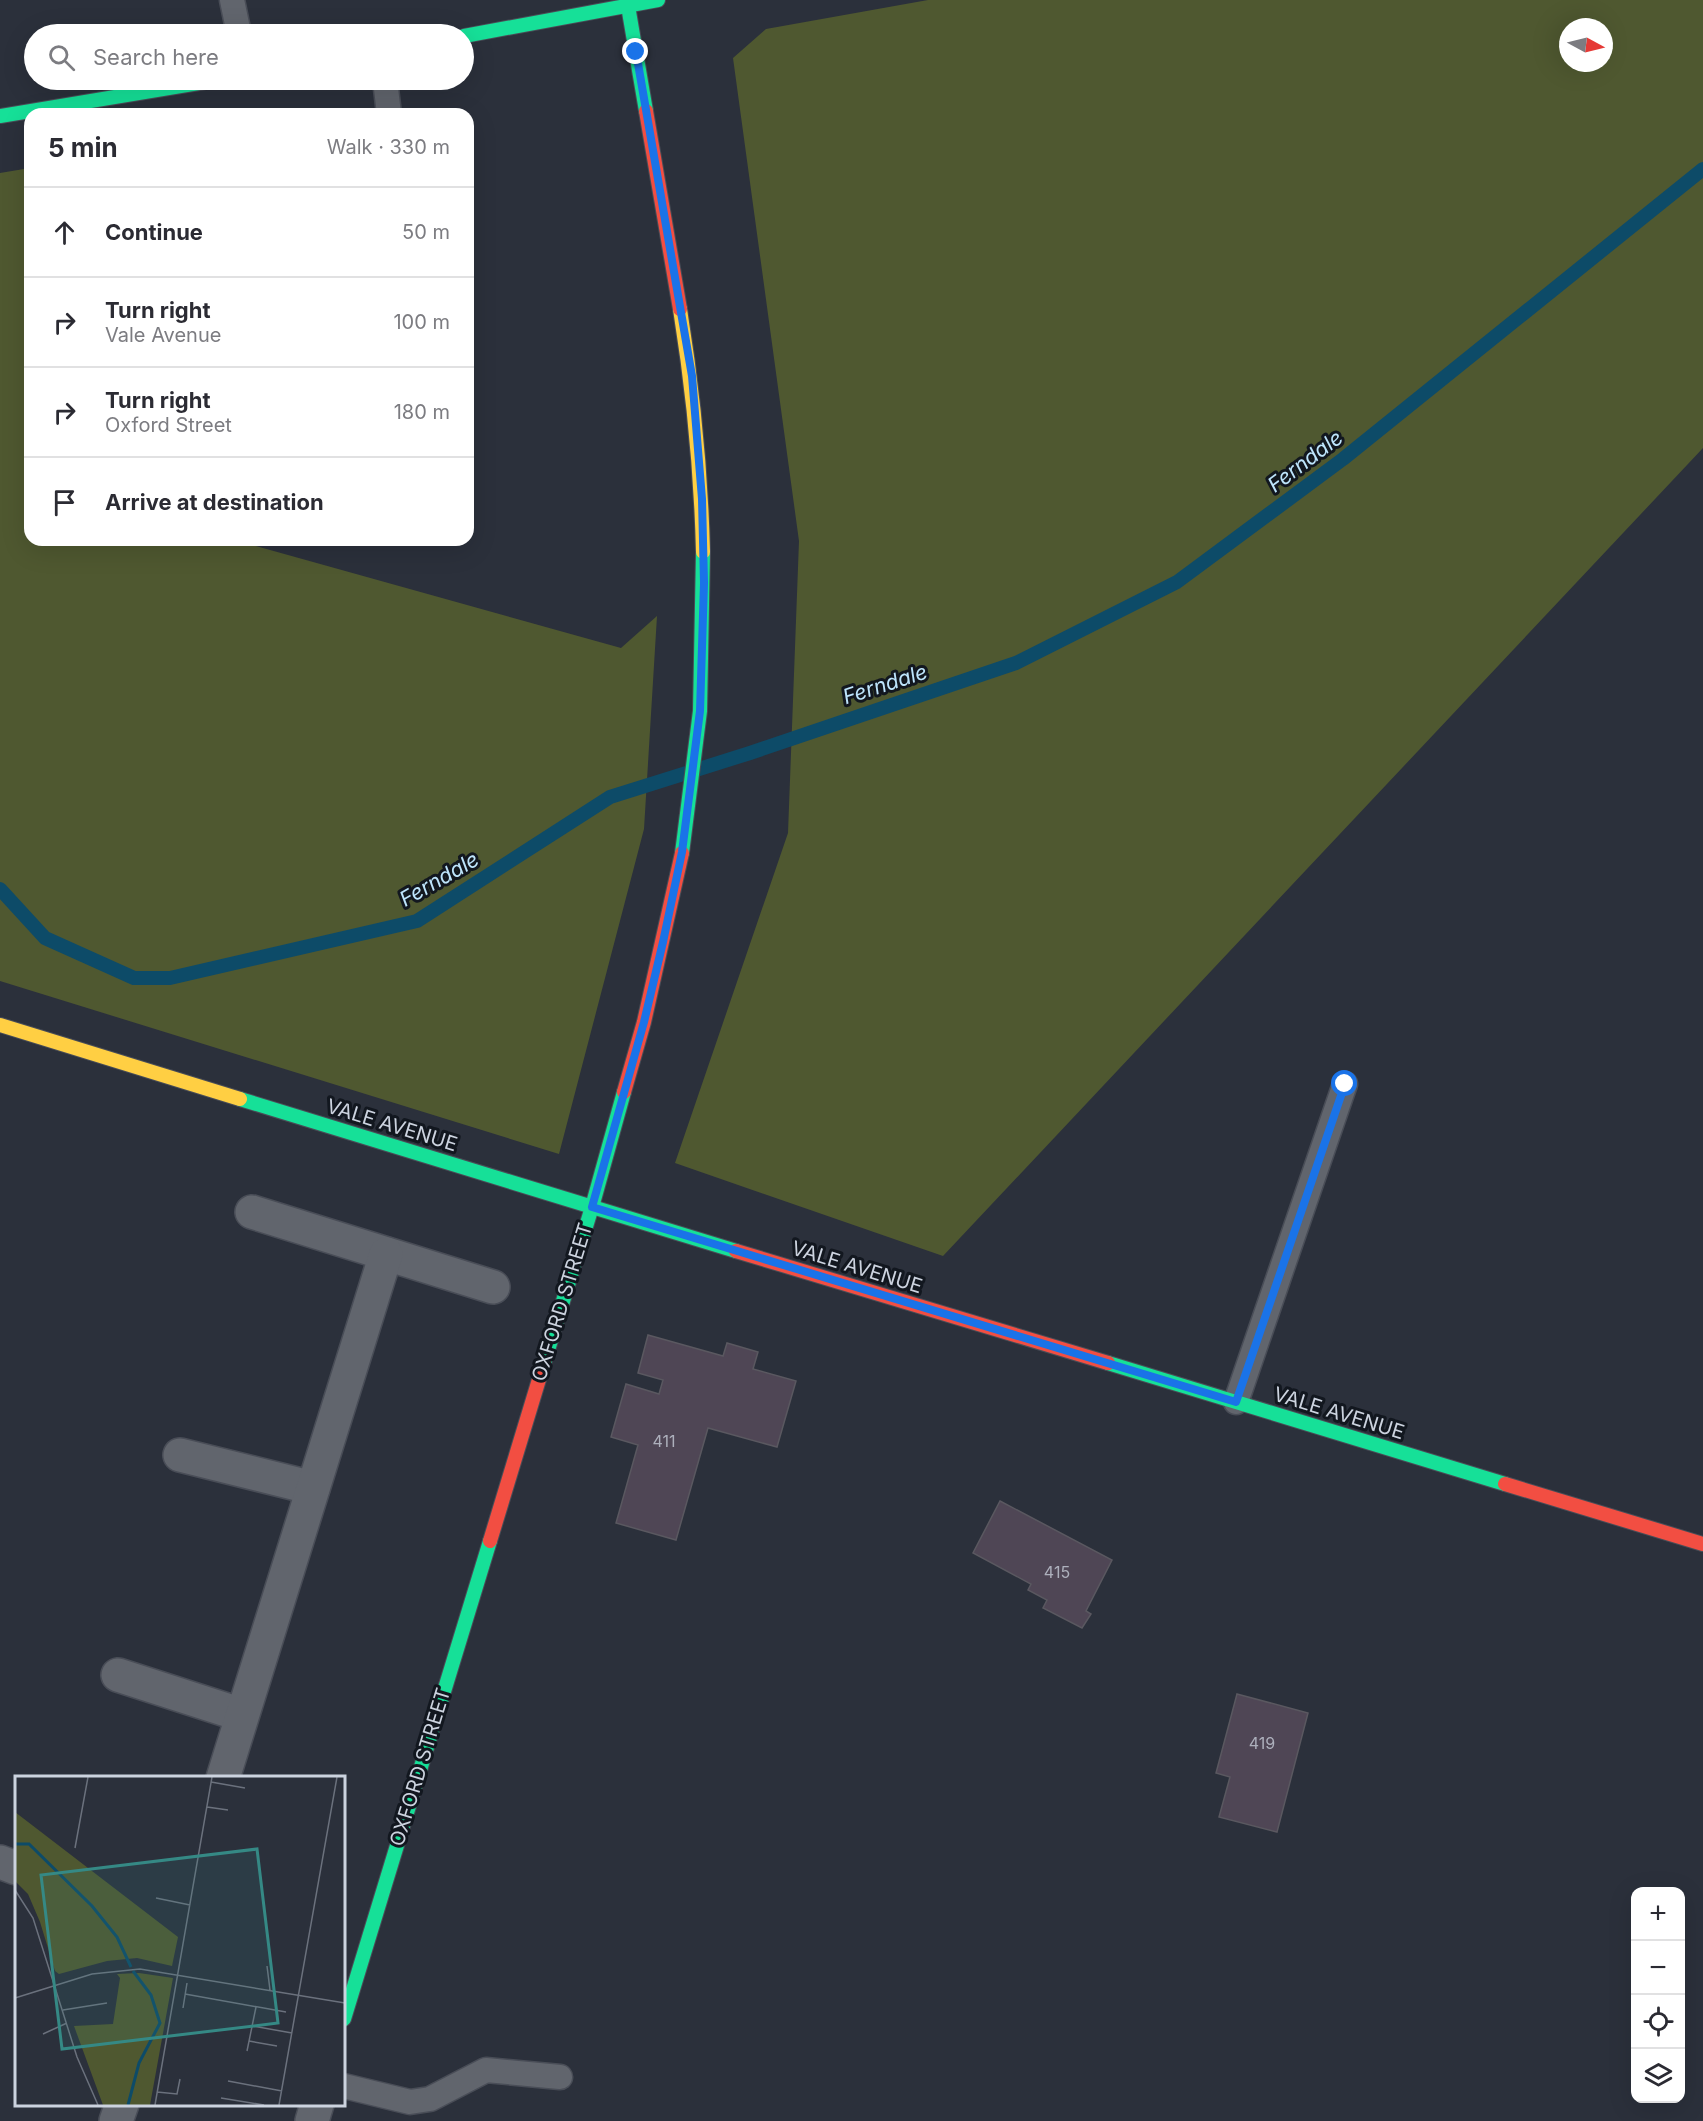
<!DOCTYPE html>
<meta charset="utf-8">
<style>
:root{--surface:#fff;--page:#f7f7f7;--text:#2b2b33;--muted:#7c7c81;--line:#e1e1e2}
body{margin:0;font-family:Inter,sans-serif;background:var(--page);color:var(--text)}
.controls{position:absolute;right:18px;bottom:18px;display:grid;overflow:hidden;border-radius:12px;box-shadow:0 6px 24px #0002}
.controls button{width:54px;height:54px;display:grid;place-items:center;padding:0;border:0;border-bottom:2px solid var(--line);background:var(--surface);color:var(--text);font:30px sans-serif}
.compass{position:absolute;left:1559px;top:18px;width:54px;height:54px;border-radius:50%;background:var(--surface);box-shadow:0 6px 24px #0002;rotate:97deg}
.stop{position:absolute;width:18px;height:18px;margin:-14px;border:4px solid #1a73e8;border-radius:50%;background:#fff}
.stop.end{background:#1a73e8;border-color:#fff;box-shadow:0 2px 6px #0008}
.list{margin:0;padding:0;list-style:none}
h2{display:flex;justify-content:space-between;align-items:center;height:78px;margin:0;padding:0 24px;font-size:26px}
h2 small{font-size:20px;font-weight:400;color:var(--muted)}
.list li{display:grid;grid-template-columns:39px 1fr auto;gap:18px;align-items:center;box-sizing:border-box;height:90px;padding:0 24px;border-top:2px solid var(--line)}
.list b{display:block;font-size:22px;white-space:nowrap}
.list p{margin:0;font-size:20px;white-space:nowrap;color:var(--muted)}
.list em{font-size:20px;font-style:normal;color:var(--muted)}
.icon{flex:none;width:33px;height:33px;fill:none;stroke:currentColor;stroke-width:2;stroke-linecap:round;stroke-linejoin:round}
.map{position:relative;flex:none;width:1703px;height:2121px;overflow:hidden}
.search{position:absolute;background:var(--surface);box-shadow:0 6px 24px #0002;left:24px;top:24px;width:450px;height:66px;display:flex;align-items:center;gap:15px;box-sizing:border-box;padding:0 21px;border-radius:33px;color:var(--muted);font-size:22px}
.panel{position:absolute;background:var(--surface);box-shadow:0 6px 24px #0002;left:24px;top:108px;width:450px;height:438px;border-radius:18px}
.map>svg:first-child{display:block}
.green{fill:#4f5830;fill-rule:evenodd}
.lines{fill:none;stroke-linecap:round;stroke-linejoin:round}
.stream{stroke:#0d4b68;stroke-width:14}
.building{fill:#4f4655;stroke:#5a5860;stroke-width:1.5}
.lane-casing{stroke:#494d57;stroke-width:27}
.street-casing{stroke:#494d57;stroke-width:36}
.fast-casing{stroke:#494d57;stroke-width:16}
.slow-casing{stroke:#494d57;stroke-width:16}
.jam-casing{stroke:#494d57;stroke-width:16}
.lane{stroke:#61656d;stroke-width:24}
.street{stroke:#61656d;stroke-width:33}
.fast{stroke:#16e098;stroke-width:14}
.slow{stroke:#ffcf43;stroke-width:14}
.jam{stroke:#f24e42;stroke-width:14}
.route{stroke:#1a73e8;stroke-width:8}
.labels{text-anchor:middle;dominant-baseline:central;stroke-width:6;stroke-linejoin:round;paint-order:stroke}
.number-label{font-size:16px;fill:#adb0bc}
.street-label{font-size:20px;fill:#ccd3df;stroke:#12171f}
.water-label{font-size:21px;font-style:italic;fill:#bee5fc;stroke:#12171f}
.inset-river{fill:none;stroke:#0d4b68;stroke-width:3}
.inset-road{fill:none;stroke:#6b717d;stroke-width:1.5}
.view{fill:#358985;fill-opacity:0.15;stroke:#358985;stroke-width:3}
.inset-edge{fill:none;stroke:#ccd3df;stroke-width:3}
</style>
<div class="map">
<svg width="1703" height="2121" viewBox="0 0 1703 2121">
<rect width="100%" height="100%" fill="#2b303b"/>
<g class="green">
<path d="M 928,0 L 1703,0 L 1703,448 L 943,1256 L 675,1163 L 788,833 L 799,541 L 733,58 L 766,29 ZM 1568,27 L 1604,27 L 1604,63 L 1568,63 Z"/>
<polygon points="30,168 30,540 234,540 621,648 657,616 644,829 559,1154 0,981 0,173"/>
</g>
<g class="lines">
<polyline class="stream" points="0,889 45,938 134,978 170,978 417,921 610,797 750,753 1016,663 1177,582 1343,459 1703,169"/>
</g>
<g class="building">
<polygon points="648,1335 723,1356 727,1343 758,1352 753,1369 796,1381 777,1447 708,1428 676,1540 616,1523 638,1445 611,1437 626,1384 659,1394 663,1380 638,1373"/>
<polygon points="1000,1501 1112,1560 1086,1611 1091,1614 1082,1628 1043,1608 1047,1600 1028,1590 1031,1584 973,1553"/>
<polygon points="1237,1694 1308,1713 1277,1832 1219,1817 1230,1777 1216,1773"/>
</g>
<g class="lines">
<g class="lane-casing">
<g id="lane">
<polyline points="232,0 239,34"/>
<polyline points="385,80 389,114"/>
<polyline points="1236,1402 1345,1084"/>
<polyline points="344,2086 410,2102 430,2099 486,2070 560,2077"/>
</g>
</g>
<g class="street-casing">
<g id="street">
<polyline points="252,1212 493,1287"/>
<polyline points="180,1455 313,1488"/>
<polyline points="118,1675 242,1715"/>
<polyline points="223,1778 386,1254"/>
<polyline points="0,1862 16,1868"/>
<polyline points="116,2121 122,2104"/>
<polyline points="312,2121 317,2104"/>
</g>
</g>
<g class="fast-casing">
<g id="fast">
<polyline points="627,0 646,111"/>
<polyline points="464,36 658,0"/>
<polyline points="0,116 217,80"/>
<polyline points="682,853 700,711 703,552"/>
<polyline points="240,1099 736,1251"/>
<polyline points="544,1363 592,1207 624,1092"/>
<polyline points="1108,1363 1505,1484"/>
<polyline points="344,2019 490,1541"/>
</g>
</g>
<g class="slow-casing">
<g id="slow">
<path d="M 680,309 C 693,390 701,470 703,552"/>
<polyline points="0,1025 240,1099"/>
</g>
</g>
<g class="jam-casing">
<g id="jam">
<polyline points="646,111 680,309"/>
<polyline points="624,1092 644,1022 682,853"/>
<polyline points="736,1251 1108,1363"/>
<polyline points="1505,1484 1703,1544"/>
<polyline points="490,1541 544,1363"/>
</g>
</g>
<use href="#lane" class="lane"/>
<use href="#street" class="street"/>
<use href="#fast" class="fast"/>
<use href="#slow" class="slow"/>
<use href="#jam" class="jam"/>
</g>
<g class="lines">
<polyline class="route" points="636,52 692,376 702,499 704,583 700,711 682,852 663,942 644,1022 592,1207 1236,1402 1345,1084"/>
</g>
<g class="labels">
<g class="number-label">
<text x="664" y="1441">411</text>
<text x="1057" y="1572">415</text>
<text x="1262" y="1743">419</text>
</g>
<g class="street-label">
<text transform="translate(392 1125) rotate(17)">VALE AVENUE</text>
<text transform="translate(857 1267) rotate(17)">VALE AVENUE</text>
<text transform="translate(562 1302) rotate(-73)">OXFORD STREET</text>
<text transform="translate(1339 1413) rotate(17)">VALE AVENUE</text>
<text transform="translate(420 1767) rotate(-73)">OXFORD STREET</text>
</g>
<g class="water-label">
<text transform="translate(1305 461) rotate(-37)">Ferndale</text>
<text transform="translate(885 684) rotate(-18)">Ferndale</text>
<text transform="translate(439 879) rotate(-30)">Ferndale</text>
</g>
</g>
<g transform="translate(15 1776)">
<rect width="330" height="330" fill="#2b303b"/>
<path d="M 0,36 L 163,161 L 157,190 L 122,182 L 92,185 L 44,198 L 40,195 L 25,146 L 13,118 L 0,105 ZM 124,197 L 158,202 L 135,329 L 88,329 L 59,250 L 98,248 L 105,202 L 102,198 Z" fill="#4f5830"/>
<path class="inset-river" d="M 0,68 L 14,68 L 77,130 L 102,161 L 116,191M 113,329 L 124,287 L 145,247 L 136,219 L 118,195"/>
<path class="inset-road" d="M 196,6 L 230,12M 192,31 L 213,34M 60,72 L 73,1M 0,114 L 18,142 L 62,281 L 83,329M 141,122 L 175,129M 252,190 L 255,214M 170,218 L 271,236M 0,222 L 77,198 L 125,193 L 330,227M 168,232 L 172,207M 48,234 L 92,227M 237,250 L 277,257M 28,258 L 52,247M 234,265 L 262,270M 232,275 L 241,231M 213,305 L 267,315M 142,316 L 162,318 L 165,303M 206,322 L 249,329M 140,329 L 197,1M 264,329 L 322,1"/>
<path class="view" d="M 242,73 L 263,247 L 47,273 L 26,99 Z"/>
<rect width="330" height="330" class="inset-edge"/>
</g>
</svg>
<div class="controls">
<button>+</button>
<button>−</button>
<button><svg class="icon" aria-label="locate" viewBox="0 0 24 24"><circle cx="12" cy="12" r="6"/><path d="M12 2v4M12 18v4M2 12h4M18 12h4"/></svg></button>
<button><svg class="icon" aria-label="layers" viewBox="0 0 24 24"><path d="M12 4l9 5-9 5-9-5zM3 14l9 5 9-5"/></svg></button>
</div>
<svg class="compass" viewBox="-18 -18 36 36"><path d="M0-13l5 13h-10z" fill="#e53935"/><path d="M0 13l5-13h-10z" fill="#7c7c81"/></svg>
<div class="stop" style="left:1345px;top:1084px"></div>
<div class="stop end" style="left:636px;top:52px"></div>
<div class="search"><svg class="icon" aria-label="search" viewBox="0 0 24 24"><circle cx="10" cy="10" r="6"/><path d="M15 15l6 6"/></svg>Search here</div>
<section class="panel">
<h2>5 min<small>Walk · 330 m</small></h2>
<ul class="list">
<li><svg class="icon" aria-label="ahead" viewBox="0 0 24 24"><path d="M12 20V5M6 11l6-6 6 6"/></svg><div><b>Continue</b></div><em>50 m</em></li>
<li><svg class="icon" aria-label="right" viewBox="0 0 24 24"><path d="M7 20v-9h11M14 6l5 5-5 5"/></svg><div><b>Turn right</b><p>Vale Avenue</p></div><em>100 m</em></li>
<li><svg class="icon" aria-label="right" viewBox="0 0 24 24"><path d="M7 20v-9h11M14 6l5 5-5 5"/></svg><div><b>Turn right</b><p>Oxford Street</p></div><em>180 m</em></li>
<li><svg class="icon" aria-label="arrive" viewBox="0 0 24 24"><path d="M6 21V4h12l-3 4 3 4H6"/></svg><div><b>Arrive at destination</b></div></li>
</ul>
</section>
</div>
